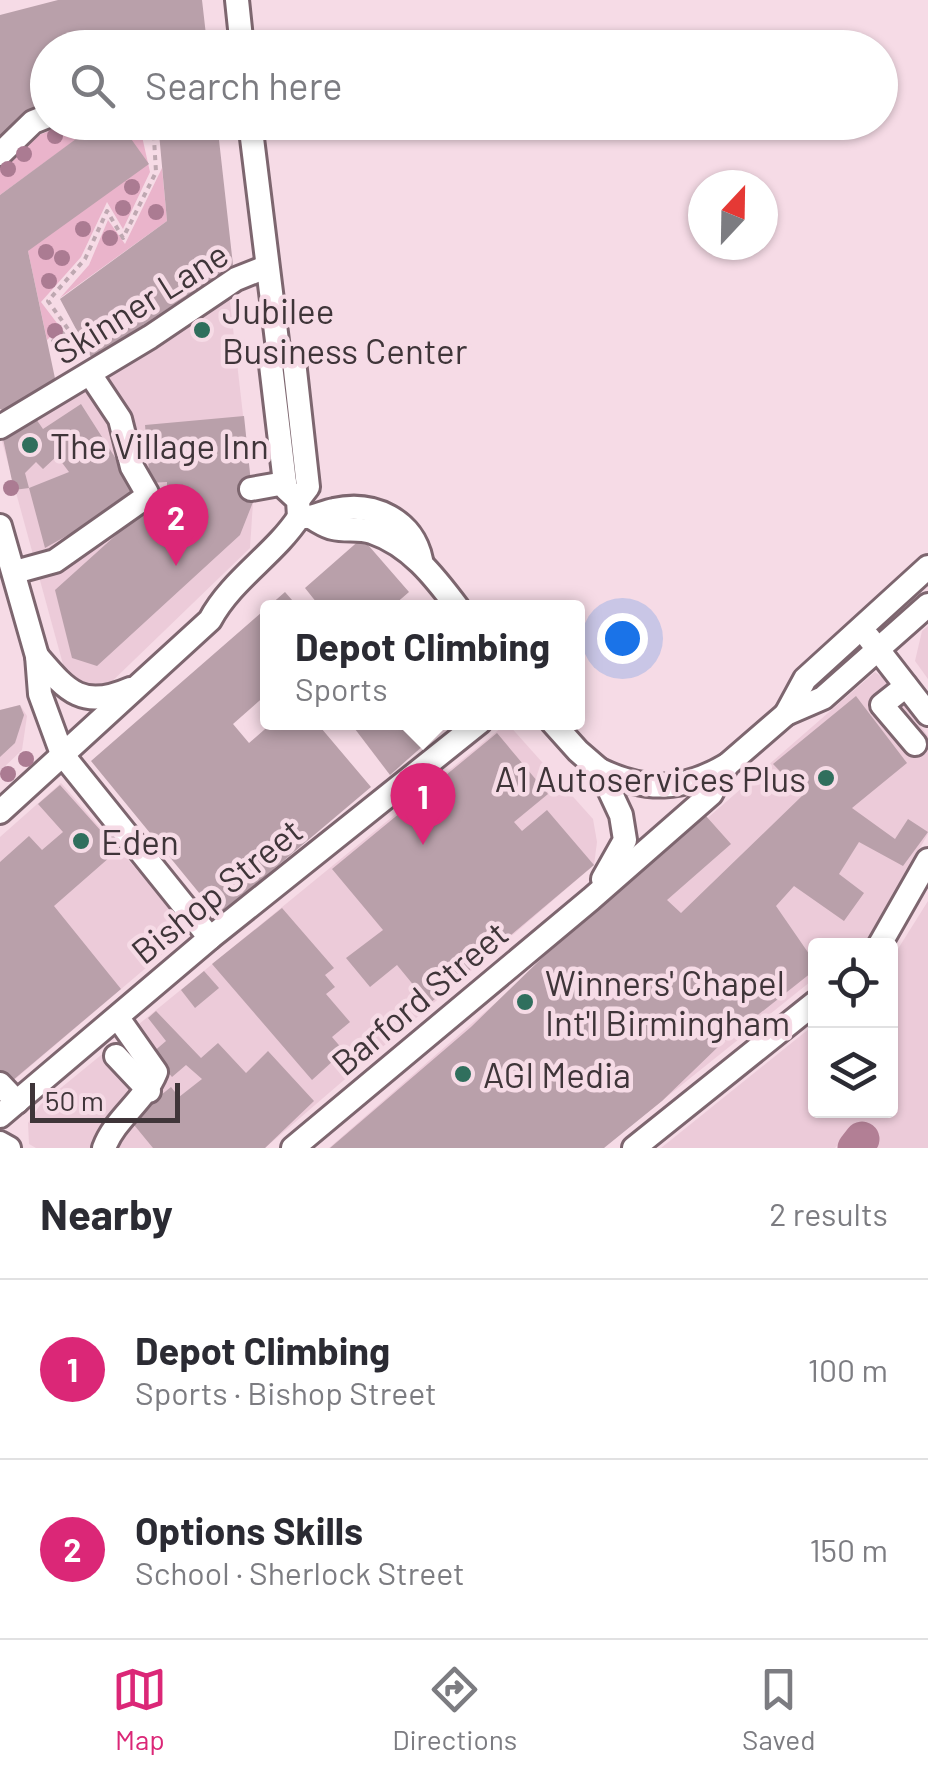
<!DOCTYPE html>
<meta charset="utf-8">
<style>
:root{--surface:#fff;--page:#f7f7f7;--text:#2b2b33;--muted:#7c7c81;--line:#e1e1e2;--accent:#db2777}
body{margin:0;font-family:Barlow,sans-serif;background:var(--page);color:var(--text)}
.controls{position:absolute;right:30px;bottom:30px;display:grid;overflow:hidden;border-radius:10px;box-shadow:0 2px 8px #0004}
.controls button{width:90px;height:90px;display:grid;place-items:center;padding:0;border:0;border-bottom:2px solid var(--line);background:var(--surface);color:var(--text);font:50px sans-serif}
.compass{position:absolute;left:688px;top:170px;width:90px;height:90px;border-radius:50%;background:var(--surface);box-shadow:0 2px 8px #0004;rotate:22deg}
.scale{position:absolute;left:30px;bottom:25px;width:150px;box-sizing:border-box;padding-left:10px;border:5px solid #3f3539;border-top:0;font-size:28px;line-height:35px;white-space:nowrap;color:#3f3539;-webkit-text-stroke:8px #f6dbe6;paint-order:stroke}
.you{position:absolute;left:622px;top:638px;width:35px;height:35px;margin:-25px;border:8px solid #fff;border-radius:50%;background:#1a73e8;box-shadow:0 0 0 15px #1a73e833}
.badge{display:grid;place-items:center;width:65px;height:65px;border-radius:50%;background:var(--accent);color:#fff;font-size:32px;font-weight:700}
.pin{position:absolute;translate:-50% -82px;filter:drop-shadow(0 2px 5px #0008)}
.pin::after{content:'';position:absolute;top:52px;width:35px;height:30px;background:inherit;clip-path:polygon(0 0,100% 0,50% 100%)}
.popup{position:absolute;left:260px;top:600px;width:325px;height:130px;box-sizing:border-box;display:grid;place-content:center;border-radius:10px;background:var(--surface);filter:drop-shadow(0 2px 8px #0005);font-size:32px;white-space:nowrap;color:var(--muted)}
.popup b{font-size:38px;color:var(--text)}
.popup::after{content:'';position:absolute;left:50%;top:100%;margin-left:-20px;border:20px solid transparent;border-top-color:var(--surface)}
.list{margin:0;padding:0;list-style:none}
h2{display:flex;justify-content:space-between;align-items:center;height:130px;margin:0;padding:0 40px;font-size:42px}
h2 small{font-size:32px;font-weight:400;color:var(--muted)}
.list li{display:grid;grid-template-columns:65px 1fr auto;gap:30px;align-items:center;box-sizing:border-box;height:180px;padding:0 40px;border-top:2px solid var(--line)}
.list b{display:block;font-size:38px;white-space:nowrap}
.list p{margin:0;font-size:32px;white-space:nowrap;color:var(--muted)}
.list em{font-size:32px;font-style:normal;color:var(--muted)}
.icon{flex:none;width:55px;height:55px;fill:none;stroke:currentColor;stroke-width:2;stroke-linecap:round;stroke-linejoin:round}
.map{position:relative;flex:none;width:928px;height:1148px;overflow:hidden}
.search{position:absolute;background:var(--surface);box-shadow:0 2px 8px #0004;left:30px;right:30px;top:30px;height:110px;display:flex;align-items:center;gap:25px;box-sizing:border-box;padding:0 35px;border-radius:55px;color:var(--muted);font-size:38px}
.sheet{height:490px;background:var(--surface)}
nav{display:flex;justify-content:space-around;align-items:center;box-sizing:border-box;height:140px;border-top:2px solid var(--line);background:var(--surface);font-size:28px;color:var(--muted)}
nav a{display:grid;justify-items:center;gap:5px}
nav .on{color:var(--accent)}
.map>svg:first-child{display:block}
.built{fill:#eccbd9}
.green{fill:#eab4cb}
.lines{fill:none;stroke-linecap:round;stroke-linejoin:round}
.river{stroke:#b27f95;stroke-width:35}
.building{fill:#b9a0aa}
.minor-casing{stroke:#7d666f;stroke-width:28}
.path{stroke:#bea8b1;stroke-width:4;stroke-dasharray:5 5;stroke-linecap:butt}
.minor{stroke:#fff;stroke-width:22}
.tree{fill:#ab7b92}
.poi-dot{fill:#306f5d;stroke:#f6dbe6;stroke-width:4}
.labels{text-anchor:middle;dominant-baseline:central;stroke-width:9;stroke-linejoin:round;paint-order:stroke}
.street-label{font-size:35px;fill:#3f3539;stroke:#f6dbe6}
.poi-label{font-size:35px;fill:#3f3539;stroke:#f6dbe6;text-anchor:start}
</style>
<div class="map">
<svg width="928" height="1148" viewBox="0 0 928 1148">
<rect width="100%" height="100%" fill="#f6dbe6"/>
<g class="built">
<polygon points="229,293 253,502 250,548 103,690 67,679 0,434"/>
<polygon points="928,626 928,679 915,661 922,631"/>
<polygon points="875,672 887,681 928,736 928,834 867,939 858,945 816,946 815,978 603,1148 329,1148"/>
<polygon points="20,705 27,716 22,750 0,771 0,710"/>
<polygon points="507,723 593,819 597,842 594,865 265,1148 36,1148 29,1144 28,1123 40,1105"/>
<polygon points="61,783 185,925 181,938 0,1092 0,837"/>
<polygon points="928,901 928,1148 872,1148 852,1130 835,1148 661,1148 815,1024 816,1110 890,1110 891,960"/>
</g>
<g class="green">
<polygon points="70,123 78,123 85,133 0,195 0,167 39,135"/>
<polygon points="119,123 139,123 150,172 123,229 107,202 81,257 41,302 60,327 47,340 28,251"/>
<polygon points="162,168 167,221 60,298 89,265 108,220 125,244"/>
</g>
<g class="lines">
<polyline class="river" points="855,1148 862,1139"/>
</g>
<g class="building">
<polygon points="58,0 202,0 206,35 194,43 175,48 48,48 48,107 18,119 19,124 0,143 0,15"/>
<polygon points="99,122 119,122 149,164 28,251 56,383 12,414 0,409 0,195"/>
<polygon points="158,122 217,122 233,265 92,359 60,299 167,221"/>
<polygon points="81,404 139,495 45,548 29,488 69,472 57,456 43,469 36,462 25,473 29,488 14,490 2,434 34,416 43,429"/>
<polygon points="244,416 253,502 240,535 97,666 72,658 55,590 167,489 167,482 150,483 145,425"/>
<polygon points="362,538 409,592 394,605 396,608 321,608 305,588"/>
<polygon points="285,592 299,608 268,608 268,693 233,724 249,743 273,722 316,722 371,787 218,916 91,761"/>
<polygon points="856,696 907,763 852,808 895,839 908,819 928,832 903,866 859,842 839,874 864,893 844,921 794,886 776,906 816,964 816,969 721,1044 662,1101 604,1148 330,1148 471,1027 544,956 706,816 731,844 667,900 681,913 803,795 773,764"/>
<polygon points="20,705 24,715 15,743 0,757 0,710"/>
<polygon points="363,722 450,722 390,775 355,729"/>
<polygon points="497,733 548,794 514,822 522,831 547,810 594,865 429,1004 397,965 370,987 346,958 383,930 332,869"/>
<polygon points="60,785 118,850 54,906 121,989 6,1086 0,1079 0,862 29,836 42,850 63,832 38,804"/>
<polygon points="282,908 334,968 325,975 335,987 326,994 350,1022 332,1037 344,1051 312,1080 212,964"/>
<polygon points="204,971 219,988 195,1008 181,990"/>
<polygon points="156,1011 201,1058 218,1043 246,1073 268,1051 314,1101 265,1148 153,1148 130,1120 171,1087 179,1097 202,1079 186,1065 172,1077 152,1053 166,1041 148,1018"/>
</g>
<g class="lines">
<g class="minor-casing">
<g id="minor">
<polyline points="237,0 242,48"/>
<polyline points="209,48 242,44"/>
<polyline points="250,122 278,349 271,365 285,483 286,489 298,500 299,517"/>
<polyline points="0,154 33,122 48,116"/>
<polyline points="278,349 294,361 308,487 298,500"/>
<polyline points="0,427 150,337 236,279 266,267"/>
<polyline points="251,489 285,483"/>
<path d="M 303,517 C 315,518 322,512 334,510 C 373,501 413,520 421,560"/>
<path d="M 312,518 C 318,521 326,527 333,528 C 345,531 359,528 372,532 C 410,545 434,576 458,608"/>
<polyline points="0,526 37,656 40,694 62,754 210,938"/>
<polyline points="15,572 55,561 146,497 147,493 132,467 120,419 90,374"/>
<polyline points="869,638 928,714"/>
<path d="M 37,656 C 67,691 82,710 130,689"/>
<polyline points="906,686 882,705 915,744"/>
<polyline points="786,714 805,679 928,567"/>
<polyline points="552,722 578,751 600,770 621,815 625,840 603,879"/>
<path d="M 600,770 C 646,792 683,791 727,765"/>
<path d="M 0,812 L 210,620 C 231,580 275,554 299,517"/>
<polyline points="879,946 928,860"/>
<polyline points="116,1056 149,1091"/>
<polyline points="0,1084 17,1102"/>
<polyline points="0,1116 210,938 480,722"/>
<polyline points="0,1143 9,1148"/>
<path d="M 104,1148 C 115,1118 144,1102 156,1072 L 118,1018"/>
<polyline points="293,1148 591,899 711,794 727,765 786,714 823,698 928,605"/>
<polyline points="634,1148 816,1002"/>
</g>
</g>
<polyline class="path" points="63,359 53,341 68,329 48,301 85,259 107,211 123,238 156,172 153,122"/>
<use href="#minor" class="minor"/>
</g>
<g class="tree">
<circle cx="55" cy="136" r="8"/>
<circle cx="24" cy="154" r="8"/>
<circle cx="8" cy="169" r="8"/>
<circle cx="132" cy="187" r="8"/>
<circle cx="123" cy="208" r="8"/>
<circle cx="156" cy="212" r="8"/>
<circle cx="83" cy="229" r="8"/>
<circle cx="110" cy="238" r="8"/>
<circle cx="46" cy="252" r="8"/>
<circle cx="62" cy="258" r="8"/>
<circle cx="49" cy="281" r="8"/>
<circle cx="55" cy="331" r="8"/>
<circle cx="68" cy="346" r="8"/>
<circle cx="11" cy="488" r="8"/>
<circle cx="26" cy="759" r="8"/>
<circle cx="8" cy="774" r="8"/>
</g>
<g class="poi-dot">
<circle cx="202" cy="330" r="10"/>
<circle cx="30" cy="445" r="10"/>
<circle cx="826" cy="778" r="10"/>
<circle cx="81" cy="841" r="10"/>
<circle cx="525" cy="1002" r="10"/>
<circle cx="463" cy="1074" r="10"/>
</g>
<g class="labels">
<g class="street-label">
<text transform="translate(140 302) rotate(-32)">Skinner Lane</text>
<text transform="translate(216 890) rotate(-39)">Bishop Street</text>
<text transform="translate(419 997) rotate(-40)">Barford Street</text>
</g>
<g class="poi-label">
<text x="222" y="310">Jubilee<tspan x="222" dy="40">Business Center</tspan></text>
<text x="50" y="445">The Village Inn</text>
<text x="806" y="778" text-anchor="end">A1 Autoservices Plus</text>
<text x="101" y="841">Eden</text>
<text x="545" y="982">Winners' Chapel<tspan x="545" dy="40">Int'l Birmingham</tspan></text>
<text x="483" y="1074">AGI Media</text>
</g>
</g>
</svg>
<div class="controls">
<button><svg class="icon" aria-label="locate" viewBox="0 0 24 24"><circle cx="12" cy="12" r="6"/><path d="M12 2v4M12 18v4M2 12h4M18 12h4"/></svg></button>
<button><svg class="icon" aria-label="layers" viewBox="0 0 24 24"><path d="M12 4l9 5-9 5-9-5zM3 14l9 5 9-5"/></svg></button>
</div>
<svg class="compass" viewBox="-18 -18 36 36"><path d="M0-13l5 13h-10z" fill="#e53935"/><path d="M0 13l5-13h-10z" fill="#7c7c81"/></svg>
<div class="scale">50 m</div>
<div class="you"></div>
<div class="pin badge" style="left:423px;top:845px">1</div>
<div class="popup"><b>Depot Climbing</b>Sports</div>
<div class="pin badge" style="left:176px;top:566px">2</div>
<div class="search"><svg class="icon" aria-label="search" viewBox="0 0 24 24"><circle cx="10" cy="10" r="6"/><path d="M15 15l6 6"/></svg>Search here</div>
</div>
<section class="sheet">
<h2>Nearby<small>2 results</small></h2>
<ul class="list">
<li><span class="badge">1</span><div><b>Depot Climbing</b><p>Sports · Bishop Street</p></div><em>100 m</em></li>
<li><span class="badge">2</span><div><b>Options Skills</b><p>School · Sherlock Street</p></div><em>150 m</em></li>
</ul>
</section>
<nav>
<a class="on"><svg class="icon" aria-label="map" viewBox="0 0 24 24"><path d="M3 6l6-2 6 2 6-2v14l-6 2-6-2-6 2zM9 4v14M15 6v14"/></svg>Map</a>
<a><svg class="icon" aria-label="directions" viewBox="0 0 24 24"><path d="M12 3l9 9-9 9-9-9zM9 14v-3h6M13 9l2 2-2 2"/></svg>Directions</a>
<a><svg class="icon" aria-label="saved" viewBox="0 0 24 24"><path d="M7 4h10v16l-5-4-5 4z"/></svg>Saved</a>
</nav>
